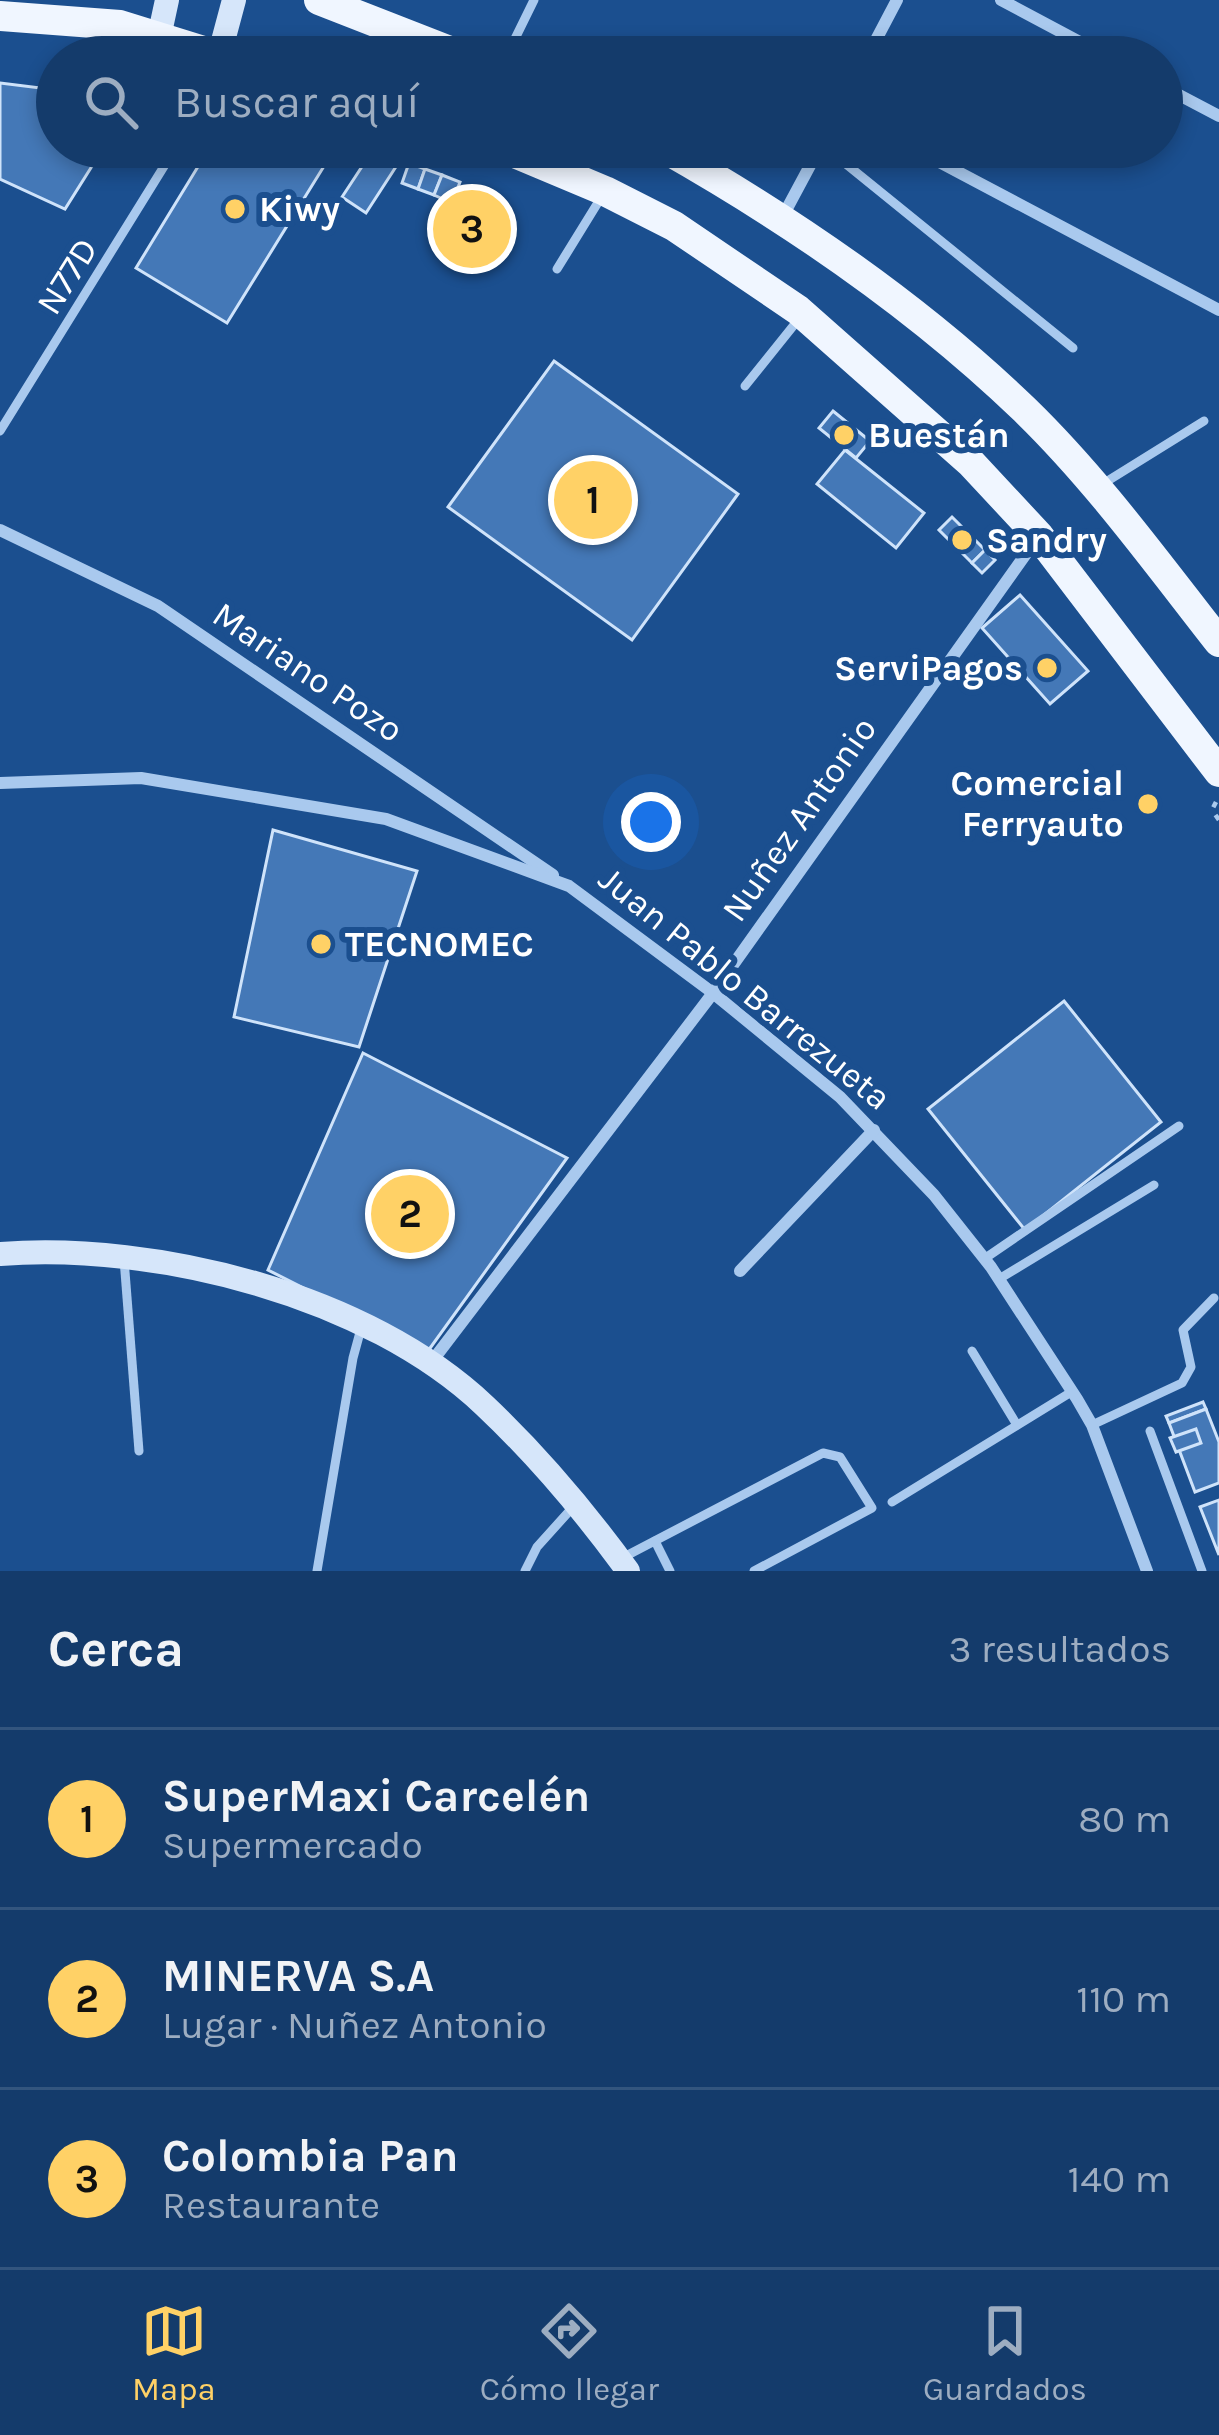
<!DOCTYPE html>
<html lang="es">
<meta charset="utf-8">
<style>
:root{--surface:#143b6b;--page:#214673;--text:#f1f3f6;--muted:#9dadc1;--line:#33557e;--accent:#ffd166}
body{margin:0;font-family:Karla,sans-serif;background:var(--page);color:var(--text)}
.you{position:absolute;left:651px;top:822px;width:42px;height:42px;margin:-30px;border:9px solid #fff;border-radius:50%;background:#1a73e8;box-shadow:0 0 0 18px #1a73e833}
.badge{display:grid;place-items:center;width:78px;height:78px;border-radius:50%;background:var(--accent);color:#111;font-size:39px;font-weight:700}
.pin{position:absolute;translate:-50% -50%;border:6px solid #fff;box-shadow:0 3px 12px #0006}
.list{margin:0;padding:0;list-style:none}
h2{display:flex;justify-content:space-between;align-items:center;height:156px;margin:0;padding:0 48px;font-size:51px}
h2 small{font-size:39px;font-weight:400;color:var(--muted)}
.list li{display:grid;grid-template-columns:78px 1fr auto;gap:36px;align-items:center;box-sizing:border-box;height:180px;padding:0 48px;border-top:3px solid var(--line)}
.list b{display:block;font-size:45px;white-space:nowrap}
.list p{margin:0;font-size:39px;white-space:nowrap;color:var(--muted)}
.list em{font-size:39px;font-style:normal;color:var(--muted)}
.icon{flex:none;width:66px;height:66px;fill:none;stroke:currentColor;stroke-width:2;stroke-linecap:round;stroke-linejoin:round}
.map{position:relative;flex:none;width:1219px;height:1571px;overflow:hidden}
.search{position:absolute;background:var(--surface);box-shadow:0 6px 18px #0003;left:36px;right:36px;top:36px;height:132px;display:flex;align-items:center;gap:30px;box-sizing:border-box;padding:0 42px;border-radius:66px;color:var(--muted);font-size:45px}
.sheet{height:696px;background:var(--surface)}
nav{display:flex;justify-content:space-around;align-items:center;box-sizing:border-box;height:168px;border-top:3px solid var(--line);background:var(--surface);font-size:33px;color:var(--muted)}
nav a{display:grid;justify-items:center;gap:6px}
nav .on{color:var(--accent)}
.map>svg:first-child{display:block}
.building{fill:#4478b7;stroke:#cfe3fa;stroke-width:3}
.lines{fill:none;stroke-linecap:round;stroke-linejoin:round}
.path{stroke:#a9c9ee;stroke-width:4.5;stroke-dasharray:6 9;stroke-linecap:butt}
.lane{stroke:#a9c9ee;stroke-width:9}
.street{stroke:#a9c9ee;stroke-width:12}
.secondary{stroke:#d6e6fa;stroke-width:24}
.primary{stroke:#f0f6ff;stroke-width:30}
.poi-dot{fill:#ffd166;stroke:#1b4f8f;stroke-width:4.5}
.labels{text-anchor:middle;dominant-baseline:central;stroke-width:12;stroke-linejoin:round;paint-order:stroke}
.poi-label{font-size:36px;font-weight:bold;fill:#fff;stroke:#1b4f8f;text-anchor:start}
.street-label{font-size:36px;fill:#fff;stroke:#1b4f8f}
</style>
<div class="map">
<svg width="1219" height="1571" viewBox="0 0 1219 1571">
<rect width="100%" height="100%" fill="#1b4f8f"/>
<g class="building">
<polygon points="0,83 57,90 57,147 104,147 65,209 0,179"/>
<polygon points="210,147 334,150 227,323 136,268"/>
<polygon points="369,156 399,162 366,213 342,197"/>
<polygon points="409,163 425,169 418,189 402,183"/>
<polygon points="425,169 442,175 434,195 418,189"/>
<polygon points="442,175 460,182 452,203 434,195"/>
<polygon points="466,195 506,221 478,263 438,237"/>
<polygon points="554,361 738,494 632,640 448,507"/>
<polygon points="833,411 870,441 856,458 819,428"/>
<polygon points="845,450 924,513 896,548 817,484"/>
<polygon points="952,517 985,550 972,563 939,530"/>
<polygon points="985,550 995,560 982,573 972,563"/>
<polygon points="1020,595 1088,671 1050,704 982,628"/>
<polygon points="273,830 417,871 359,1047 234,1017"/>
<polygon points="1064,1001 1161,1122 1025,1230 928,1109"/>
<polygon points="363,1053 567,1158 428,1351 268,1270"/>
<polygon points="1203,1402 1206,1409 1169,1423 1166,1416"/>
<polygon points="1206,1409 1219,1442 1219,1483 1195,1492 1169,1423"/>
<polygon points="1196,1429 1201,1443 1176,1452 1170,1438"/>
<polygon points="1219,1500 1219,1555 1200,1507"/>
</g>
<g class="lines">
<polyline class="path" points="1216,802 1212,810 1219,820"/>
<g class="lane">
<polyline points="506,57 534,0"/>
<polyline points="825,147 1073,348"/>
<polyline points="557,269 602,196"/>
<polyline points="745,386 798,320"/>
<polyline points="0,431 176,147"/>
<polyline points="1101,485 1204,421"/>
<polyline points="124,1259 139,1451"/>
<polyline points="984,1259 1179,1126"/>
<polyline points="999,1279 1154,1185"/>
<polyline points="972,1351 1017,1425"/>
<polyline points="1092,1425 1182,1383 1191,1367 1183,1330 1214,1298"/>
<polyline points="1150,1431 1202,1571"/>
<polyline points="892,1502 1073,1391"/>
<polyline points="655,1541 670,1571"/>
<polyline points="622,1558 823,1453 840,1457 872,1508 754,1571"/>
<polyline points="317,1571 353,1358 362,1325"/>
<polyline points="525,1571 537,1547 573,1507"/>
</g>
<g class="street">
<polyline points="1001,0 1108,57"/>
<polyline points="867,57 897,0"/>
<polyline points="1162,86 1219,116"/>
<polyline points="911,147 1219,310"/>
<polyline points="783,216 820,147"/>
<polyline points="0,530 158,606 553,875"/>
<polyline points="0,783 141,778 386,819 569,886 713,993 840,1097 934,1195 991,1267 1077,1399 1092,1425 1147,1571"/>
<polyline points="740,1271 874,1130"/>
<polyline points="430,1364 713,993 1038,537"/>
</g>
<g class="secondary">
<polyline points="159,37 167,0"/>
<polyline points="219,56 234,0"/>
<path d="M 0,1254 C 157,1242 368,1295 485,1406 C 538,1456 585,1512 628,1571"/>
</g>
<g class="primary">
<polyline points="319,0 465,57"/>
<polyline points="0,16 120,25 223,57"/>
<polyline points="500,147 605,191 674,226 798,310 971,463 1039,536 1219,772"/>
<path d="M 662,147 C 791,220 917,306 1025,410 C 1097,480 1157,563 1219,642"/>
</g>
</g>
<g class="poi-dot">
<circle cx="235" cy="209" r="12"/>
<circle cx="844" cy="435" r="12"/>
<circle cx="962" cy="540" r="12"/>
<circle cx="1047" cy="668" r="12"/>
<circle cx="1148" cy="804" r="12"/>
<circle cx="321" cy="944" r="12"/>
</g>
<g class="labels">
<g class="poi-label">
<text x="259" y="209">Kiwy</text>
<text x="868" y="435">Buestán</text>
<text x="986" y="540">Sandry</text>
<text x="1023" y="668" text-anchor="end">ServiPagos</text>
<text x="1124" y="783" text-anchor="end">Comercial<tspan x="1124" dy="41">Ferryauto</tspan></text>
<text x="345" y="944">TECNOMEC</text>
</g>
<g class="street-label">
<text transform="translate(67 276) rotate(-58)">N77D</text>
<text transform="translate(308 672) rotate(34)">Mariano Pozo</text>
<text transform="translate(799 819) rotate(-55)">Nuñez Antonio</text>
<text transform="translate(745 988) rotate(39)">Juan Pablo Barrezueta</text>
</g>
</g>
</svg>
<div class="you"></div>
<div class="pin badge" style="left:593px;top:500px">1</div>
<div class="pin badge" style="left:410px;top:1214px">2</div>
<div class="pin badge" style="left:472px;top:229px">3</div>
<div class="search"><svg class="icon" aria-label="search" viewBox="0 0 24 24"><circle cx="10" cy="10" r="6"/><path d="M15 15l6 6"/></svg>Buscar aquí</div>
</div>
<section class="sheet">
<h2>Cerca<small>3 resultados</small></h2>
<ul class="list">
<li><span class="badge">1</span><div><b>SuperMaxi Carcelén</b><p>Supermercado</p></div><em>80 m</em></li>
<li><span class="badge">2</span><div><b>MINERVA S.A</b><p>Lugar · Nuñez Antonio</p></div><em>110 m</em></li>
<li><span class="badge">3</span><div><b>Colombia Pan</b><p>Restaurante</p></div><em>140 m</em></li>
</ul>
</section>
<nav>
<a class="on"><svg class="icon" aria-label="map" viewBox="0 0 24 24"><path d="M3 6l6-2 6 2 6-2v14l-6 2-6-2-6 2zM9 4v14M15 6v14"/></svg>Mapa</a>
<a><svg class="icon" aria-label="directions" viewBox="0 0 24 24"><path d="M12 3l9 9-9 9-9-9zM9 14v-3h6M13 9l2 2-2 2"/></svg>Cómo llegar</a>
<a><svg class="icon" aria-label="saved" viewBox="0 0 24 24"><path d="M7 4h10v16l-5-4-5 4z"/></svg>Guardados</a>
</nav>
